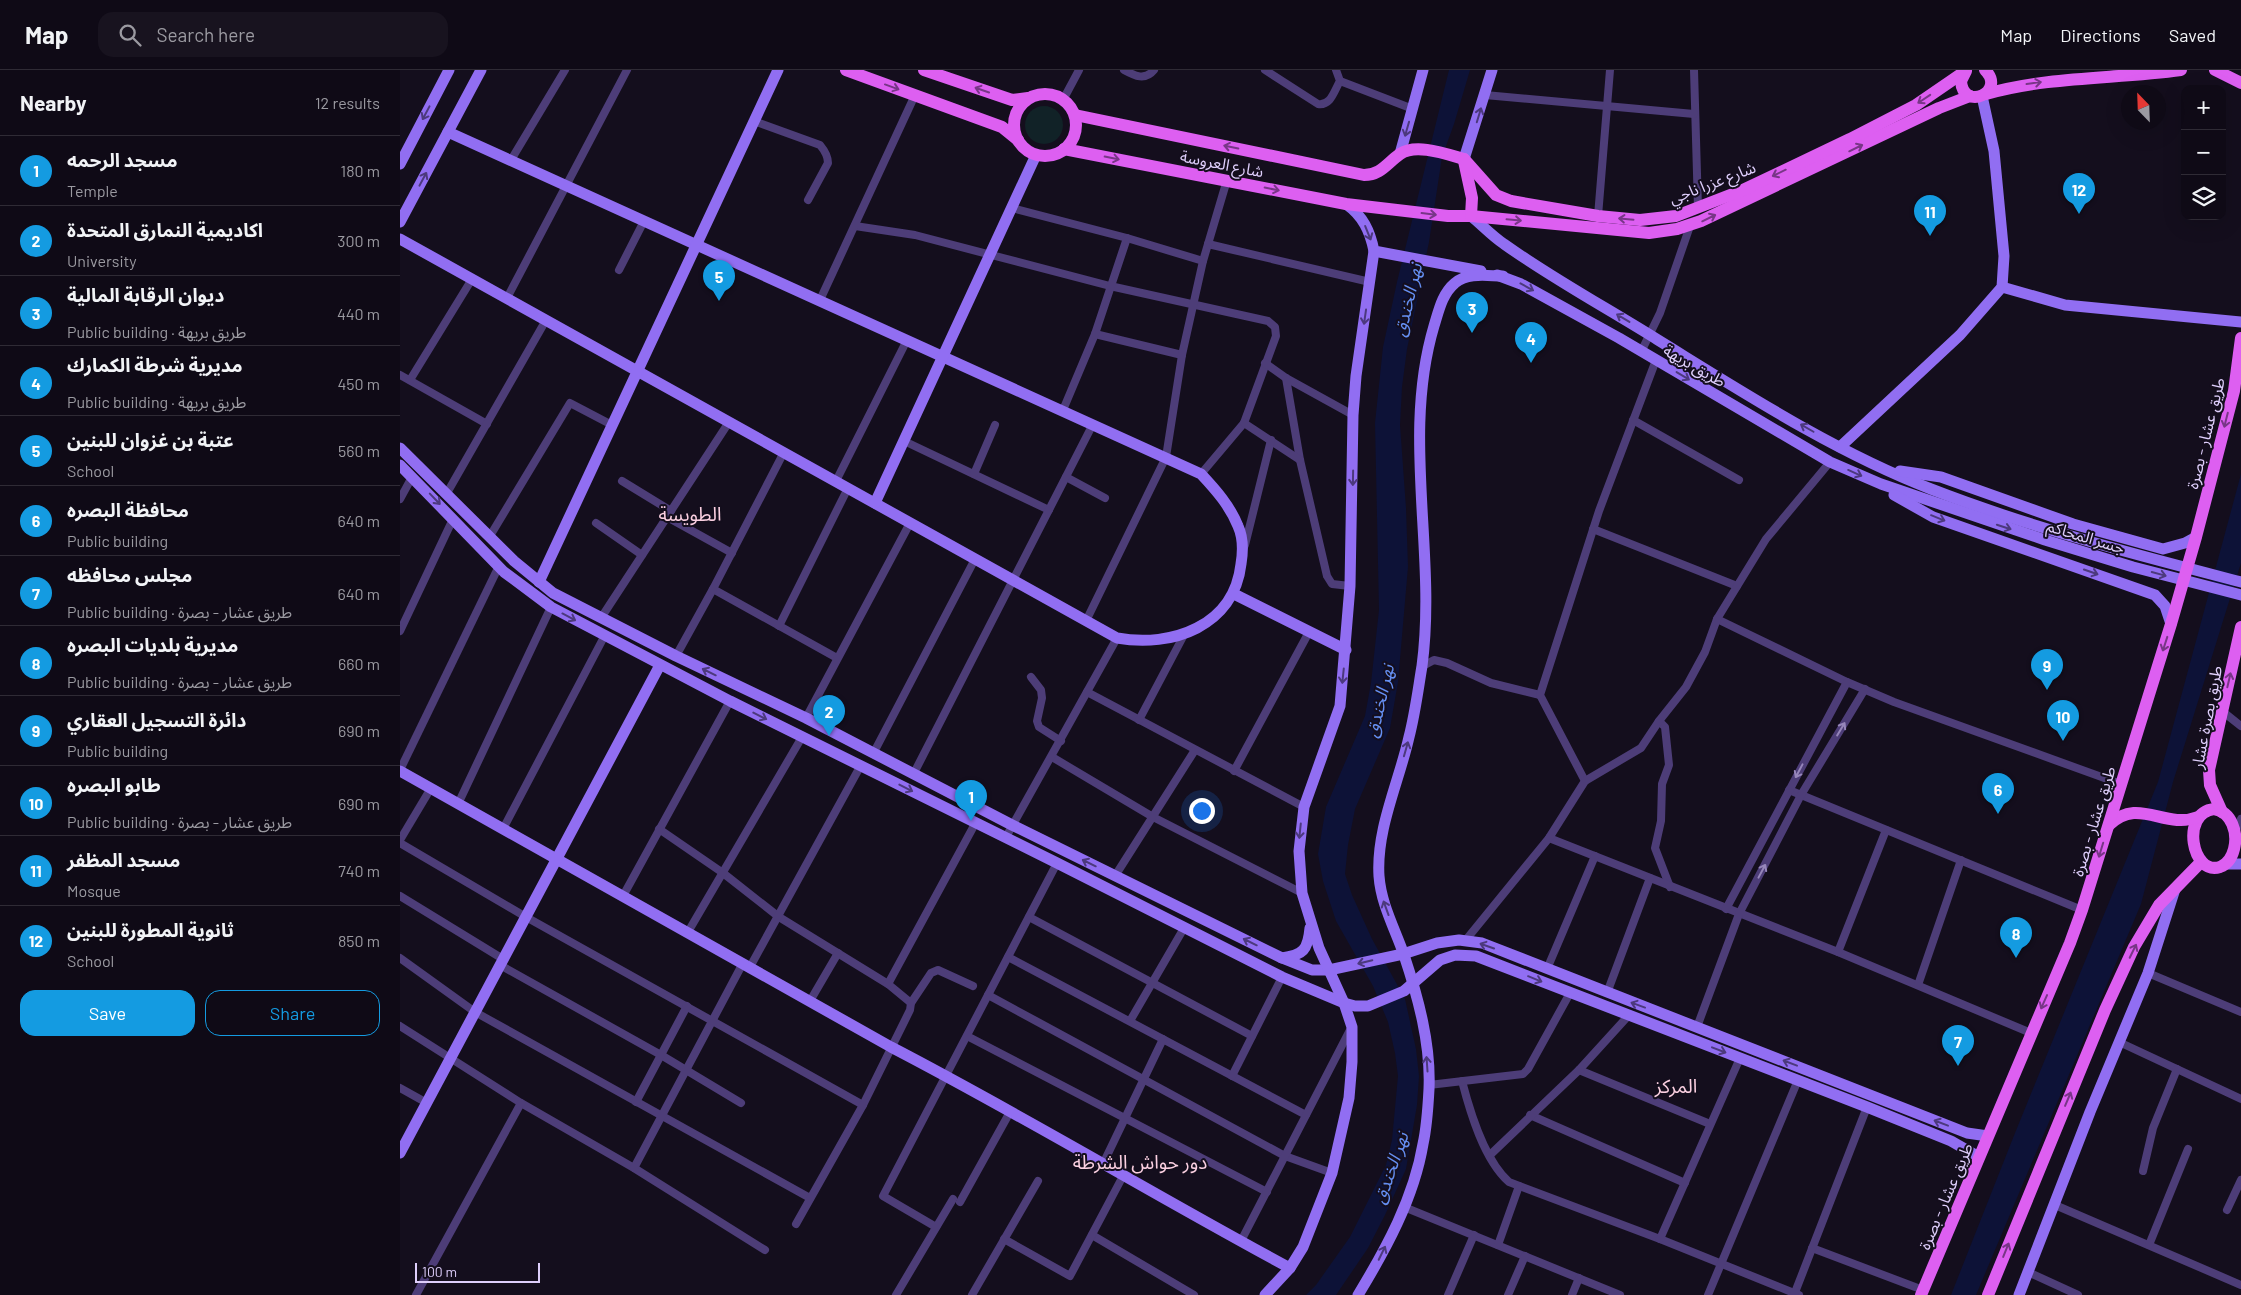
<!DOCTYPE html>
<meta charset="utf-8">
<style>
:root{--surface:#0f0a16;--page:#18131f;--text:#f1f3f6;--muted:#9b9aa1;--line:#2f2b35;--accent:#149be1}
body{margin:0;font-family:Barlow,"Noto Sans Arabic",sans-serif;background:var(--page);color:var(--text)}
.controls{position:absolute;right:15px;top:15px;display:grid;overflow:hidden;border-radius:10px;box-shadow:0 5px 20px #0002}
.controls button{width:45px;height:45px;display:grid;place-items:center;padding:0;border:0;border-bottom:1px solid var(--line);background:var(--surface);color:var(--text);font:25px sans-serif}
.compass{position:absolute;left:1721px;top:15px;width:45px;height:45px;border-radius:50%;background:var(--surface);box-shadow:0 5px 20px #0002;rotate:337deg}
.scale{position:absolute;left:15px;bottom:12px;width:125px;box-sizing:border-box;padding-left:5px;border:2px solid #decefb;border-top:0;font-size:14px;line-height:18px;white-space:nowrap;color:#decefb;-webkit-text-stroke:4px #140e1d;paint-order:stroke}
.you{position:absolute;left:801px;top:740px;width:18px;height:18px;margin:-12px;border:4px solid #fff;border-radius:50%;background:#1a73e8;box-shadow:0 0 0 8px #1a73e833}
.badge{display:grid;place-items:center;width:32px;height:32px;border-radius:50%;background:var(--accent);color:#fff;font-size:16px;font-weight:700}
.pin{position:absolute;translate:-50% -41px;filter:drop-shadow(0 1px 2px #0008)}
.pin::after{content:'';position:absolute;top:26px;width:18px;height:15px;background:inherit;clip-path:polygon(0 0,100% 0,50% 100%)}
.list{margin:0;padding:0;list-style:none}
h2{display:flex;justify-content:space-between;align-items:center;height:65px;margin:0;padding:0 20px;font-size:21px}
h2 small{font-size:16px;font-weight:400;color:var(--muted)}
.list li{display:grid;grid-template-columns:32px 1fr auto;gap:15px;align-items:center;box-sizing:border-box;height:70px;padding:0 20px;border-top:1px solid var(--line)}
.list b{display:block;font-size:19px;white-space:nowrap}
.list p{margin:0;font-size:16px;white-space:nowrap;color:var(--muted)}
.list em{font-size:16px;font-style:normal;color:var(--muted)}
.actions{display:flex;gap:10px;padding:15px 20px}
.actions a{flex:1;padding:11px 0;border:1px solid var(--accent);border-radius:15px;text-align:center;font-size:18px;color:var(--accent)}
.actions .main{background:var(--accent);color:#fff}
.icon{flex:none;width:28px;height:28px;fill:none;stroke:currentColor;stroke-width:2;stroke-linecap:round;stroke-linejoin:round}
.map{position:relative;flex:none;width:1841px;height:1225px;overflow:hidden}
header{display:flex;align-items:center;gap:30px;box-sizing:border-box;height:70px;padding:0 25px;background:var(--surface);border-bottom:1px solid var(--line)}
header strong{font-size:24px}
nav{display:flex;gap:28px;margin-inline-start:auto;font-size:18px}
.search{width:350px;height:45px;background:var(--page);display:flex;align-items:center;gap:12px;box-sizing:border-box;padding:0 18px;border-radius:15px;color:var(--muted);font-size:19px}
main{display:flex}
aside{flex:1;background:var(--surface)}
.map>svg:first-child{display:block}
.green{fill:#112227}
.water{fill:#0d1237}
.lines{fill:none;stroke-linecap:round;stroke-linejoin:round}
.street{stroke:#4d3d78;stroke-width:8}
.secondary{stroke:#916ef2;stroke-width:11}
.primary{stroke:#dd5ff1;stroke-width:12}
.oneway{stroke:#783687}
.oneway2{stroke:#4c397d}
.oneway3{stroke:#9686ba}
.labels{text-anchor:middle;dominant-baseline:central;stroke-width:4;stroke-linejoin:round;paint-order:stroke}
.street-label{font-size:16px;fill:#decefb;stroke:#140e1d}
.water-label{font-size:18px;font-style:italic;fill:#658ff2;stroke:#140e1d}
.quarter-label{font-size:19px;fill:#fbd0e1;stroke:#140e1d}
</style>
<header>
<strong>Map</strong>
<div class="search"><svg class="icon" aria-label="search" viewBox="0 0 24 24"><circle cx="10" cy="10" r="6"/><path d="M15 15l6 6"/></svg>Search here</div>
<nav><a>Map</a><a>Directions</a><a>Saved</a></nav>
</header>
<main>
<aside>
<h2>Nearby<small>12 results</small></h2>
<ul class="list">
<li><span class="badge">1</span><div><b>مسجد الرحمه</b><p>Temple</p></div><em>180 m</em></li>
<li><span class="badge">2</span><div><b>اكاديمية النمارق المتحدة</b><p>University</p></div><em>300 m</em></li>
<li><span class="badge">3</span><div><b>ديوان الرقابة المالية</b><p>Public building · طريق بريهة</p></div><em>440 m</em></li>
<li><span class="badge">4</span><div><b>مديرية شرطة الكمارك</b><p>Public building · طريق بريهة</p></div><em>450 m</em></li>
<li><span class="badge">5</span><div><b>عتبة بن غزوان للبنين</b><p>School</p></div><em>560 m</em></li>
<li><span class="badge">6</span><div><b>محافظة البصره</b><p>Public building</p></div><em>640 m</em></li>
<li><span class="badge">7</span><div><b>مجلس محافظه</b><p>Public building · طريق عشار - بصرة</p></div><em>640 m</em></li>
<li><span class="badge">8</span><div><b>مديرية بلديات البصره</b><p>Public building · طريق عشار - بصرة</p></div><em>660 m</em></li>
<li><span class="badge">9</span><div><b>دائرة التسجيل العقاري</b><p>Public building</p></div><em>690 m</em></li>
<li><span class="badge">10</span><div><b>طابو البصره</b><p>Public building · طريق عشار - بصرة</p></div><em>690 m</em></li>
<li><span class="badge">11</span><div><b>مسجد المظفر</b><p>Mosque</p></div><em>740 m</em></li>
<li><span class="badge">12</span><div><b>ثانوية المطورة للبنين</b><p>School</p></div><em>850 m</em></li>
</ul>
<div class="actions"><a class="main">Save</a><a>Share</a></div>
</aside>
<div class="map">
<svg width="1841" height="1225" viewBox="0 0 1841 1225">
<rect width="100%" height="100%" fill="#140e1d"/>
<circle class="green" cx="644" cy="55" r="19"/>
<g class="water">
<polygon points="1049,0 1070,0 1054,54 1042,87 1029,172 1007,279 1002,317 1000,355 1006,438 1008,497 998,612 990,658 955,739 948,775 945,804 952,825 972,869 1005,929 1016,979 1019,1006 1017,1035 1006,1099 985,1145 968,1178 936,1225 906,1225 916,1215 950,1167 986,1095 992,1070 998,1006 995,983 988,952 973,916 936,851 923,811 918,784 926,737 965,646 971,613 979,540 975,353 983,277 997,212"/>
<polygon points="1841,404 1841,493 1773,712 1741,834 1576,1225 1551,1225 1615,1063 1758,712"/>
</g>
<g class="lines">
<g class="street">
<path d="M 724,0 C 735,6 745,11 754,0"/>
<path d="M 865,0 L 918,34 C 931,36 934,21 940,11 L 936,0"/>
<polyline points="1294,0 1298,138"/>
<polyline points="940,11 1013,39"/>
<polyline points="1085,25 1294,44"/>
<polyline points="663,30 679,0"/>
<path d="M 354,51 L 420,75 C 425,81 428,86 428,93 L 408,130"/>
<polyline points="111,90 165,0"/>
<polyline points="612,138 727,168 803,191"/>
<polyline points="1198,146 1210,0"/>
<polyline points="455,156 515,165 710,216 868,251 875,257 876,266 844,353 801,404"/>
<polyline points="808,174 970,212"/>
<polyline points="219,200 244,151"/>
<polyline points="107,228 227,0"/>
<polyline points="420,230 515,25"/>
<polyline points="695,264 782,285"/>
<polyline points="1241,282 1260,243 1290,156"/>
<polyline points="865,293 886,308 953,345"/>
<polyline points="0,305 87,354"/>
<polyline points="886,308 900,390 927,506 932,514 950,516"/>
<polyline points="10,310 72,209"/>
<polyline points="663,340 695,264 727,168"/>
<polyline points="1233,350 1339,410"/>
<polyline points="844,353 900,390"/>
<polyline points="504,371 649,440"/>
<polyline points="574,404 595,355"/>
<polyline points="666,407 705,428"/>
<polyline points="222,411 271,441"/>
<polyline points="436,411 507,270"/>
<polyline points="47,423 146,250"/>
<polyline points="0,429 12,407"/>
<polyline points="267,447 332,483"/>
<polyline points="196,453 242,485"/>
<polyline points="1193,459 1337,516"/>
<polyline points="90,466 170,333 212,355"/>
<polyline points="845,475 871,370"/>
<polyline points="313,519 437,588"/>
<polyline points="201,548 329,352"/>
<polyline points="1317,549 1447,612 1494,632 1721,714"/>
<polyline points="686,551 766,387 782,285 803,191 827,110"/>
<polyline points="379,556 448,418"/>
<polyline points="0,561 53,449"/>
<polyline points="276,586 313,519 384,382"/>
<polyline points="1021,597 1034,590 1047,593 1091,613 1140,625"/>
<polyline points="631,607 641,620 642,628 637,651 639,657 661,671"/>
<polyline points="687,622 904,737"/>
<polyline points="1822,641 1841,656"/>
<polyline points="406,648 510,453"/>
<polyline points="739,650 785,563"/>
<polyline points="1259,651 1265,657 1269,695 1262,714 1261,751 1255,778 1270,817"/>
<polyline points="473,684 575,489"/>
<polyline points="652,687 753,747 902,823"/>
<polyline points="0,700 99,496"/>
<polyline points="834,701 909,562"/>
<polyline points="513,705 693,354"/>
<polyline points="1185,711 1140,625 1199,441 1256,290"/>
<polyline points="1389,720 1682,840"/>
<polyline points="58,734 151,537"/>
<polyline points="103,759 205,565"/>
<polyline points="259,759 323,803 379,847 488,914 511,933"/>
<polyline points="1835,762 1841,749"/>
<polyline points="606,767 717,568"/>
<polyline points="1149,768 1438,882 1631,963"/>
<polyline points="0,770 31,718"/>
<polyline points="0,773 126,847 463,1035"/>
<polyline points="715,806 795,680"/>
<polyline points="0,826 103,889"/>
<polyline points="223,826 330,631"/>
<polyline points="1326,839 1447,612"/>
<polyline points="629,847 852,966"/>
<polyline points="288,862 402,667"/>
<polyline points="1065,871 1149,768 1185,711 1241,678 1259,651 1286,617 1305,582 1317,549 1366,469 1430,392"/>
<polyline points="1438,882 1486,760"/>
<polyline points="608,887 906,1045"/>
<polyline points="0,888 75,942 410,1128"/>
<polyline points="100,895 261,985 341,1033"/>
<polyline points="350,897 461,695"/>
<polyline points="1147,899 1195,786"/>
<polyline points="1748,903 1841,942"/>
<polyline points="488,914 576,752"/>
<polyline points="1518,915 1561,790"/>
<polyline points="1207,923 1250,808"/>
<polyline points="588,925 885,1086 932,1103"/>
<polyline points="410,931 438,883"/>
<polyline points="730,951 784,858"/>
<polyline points="0,956 121,1033 234,1098 365,1180"/>
<polyline points="1297,957 1339,844 1401,725 1465,619"/>
<polyline points="567,966 867,1122"/>
<polyline points="1719,972 1841,1029"/>
<polyline points="1179,1000 1310,1054"/>
<polyline points="832,1006 882,907"/>
<path d="M 1062,1011 C 1070,1042 1084,1090 1109,1112 L 1260,1169 L 1399,1225"/>
<polyline points="1029,1015 1123,1004 1128,999 1170,923"/>
<polyline points="0,1018 27,1033"/>
<polyline points="236,1032 287,936"/>
<polyline points="1130,1045 1285,1113"/>
<polyline points="1090,1085 1179,1000 1229,945"/>
<polyline points="703,1094 763,969"/>
<polyline points="234,1098 343,893"/>
<polyline points="1743,1101 1753,1058 1777,999"/>
<polyline points="560,1132 610,1042"/>
<polyline points="1655,1135 1841,1215"/>
<polyline points="1004,1137 1220,1225"/>
<polyline points="1827,1140 1841,1110"/>
<polyline points="396,1154 463,1035 510,940 511,933 531,903 538,900 573,916"/>
<polyline points="536,1157 483,1126 657,793"/>
<polyline points="692,1165 794,1225"/>
<polyline points="604,1169 670,1206 723,1106"/>
<polyline points="1260,1169 1340,988"/>
<polyline points="841,1171 951,958"/>
<polyline points="1098,1175 1119,1116"/>
<polyline points="1749,1175 1788,1079"/>
<polyline points="1412,1178 1523,1220"/>
<polyline points="1628,1202 1678,1225"/>
<polyline points="16,1225 121,1033"/>
<polyline points="496,1225 553,1129"/>
<polyline points="572,1225 638,1111"/>
<polyline points="1048,1225 1074,1165"/>
<polyline points="1108,1225 1125,1186"/>
<polyline points="1172,1225 1179,1208"/>
<polyline points="1308,1225 1398,1010"/>
<polyline points="1394,1225 1467,1037"/>
</g>
<g class="secondary">
<polyline points="1000,84 1023,0"/>
<polyline points="1064,89 1092,0"/>
<polyline points="0,94 49,0"/>
<path d="M 946,134 C 963,146 970,161 974,181 L 1081,201"/>
<path d="M 1071,146 C 1082,155 1092,166 1104,174 C 1153,209 1207,238 1258,270 C 1344,323 1435,382 1531,419 C 1631,458 1737,485 1841,512"/>
<polyline points="0,152 81,0"/>
<path d="M 0,169 L 717,568 C 772,578 834,556 841,494 C 843,482 843,467 838,456 C 830,436 816,420 801,404 L 48,62"/>
<polyline points="1097,205 1121,214 1219,268 1430,392 1481,414 1645,470 1733,497 1841,525"/>
<polyline points="1602,217 1665,235 1841,252"/>
<polyline points="1440,377 1560,265 1602,217 1604,186 1594,81 1582,26"/>
<polyline points="0,378 114,491 153,523 276,586 406,648 612,755 882,888 912,900 929,900 1003,884 1037,873 1059,870 1082,873 1567,1063 1588,1066"/>
<polyline points="0,395 104,502 151,537 330,631 657,793 882,907 944,933 955,936 968,936 1004,921 1040,890 1055,885 1076,886 1467,1037 1551,1071 1579,1087"/>
<polyline points="1500,401 1541,407 1673,454 1763,479 1785,473 1796,467"/>
<polyline points="1494,425 1533,447 1755,525 1765,536 1771,554"/>
<polyline points="475,433 636,85"/>
<polyline points="139,512 378,0"/>
<polyline points="834,524 946,580"/>
<path d="M 0,701 L 491,977 C 626,1047 756,1126 890,1198"/>
<polyline points="1825,794 1841,794"/>
<path d="M 882,888 C 903,885 908,880 910,858"/>
<polyline points="0,1083 260,595"/>
<polyline points="865,1225 890,1198 903,1177 932,1103 949,1028 952,992 952,957 944,933 919,878 902,823 899,781 904,737 940,636 950,516 953,345 956,306 974,181"/>
<path d="M 958,1225 C 986,1179 1014,1128 1023,1074 C 1027,1056 1028,1038 1029,1019 C 1031,974 1018,927 1004,885 C 995,859 981,834 979,806 C 976,759 999,712 1009,667 C 1015,644 1018,620 1022,596 C 1037,483 1001,367 1034,256 C 1039,240 1042,224 1055,213 C 1069,202 1087,206 1103,206"/>
<polyline points="1619,1225 1690,1042 1748,903 1775,819"/>
</g>
<g class="primary">
<polyline points="446,0 602,57 618,70"/>
<polyline points="524,0 612,30 628,28"/>
<polyline points="1815,0 1841,13"/>
<path d="M 1566,1 L 1561,11 C 1563,42 1607,22 1585,0"/>
<path d="M 1586,24 C 1650,6 1716,9 1781,0"/>
<circle cx="645" cy="55" r="31"/>
<path d="M 675,45 L 964,105 C 981,105 987,93 1000,84 C 1016,73 1046,84 1064,89"/>
<polyline points="664,79 946,134 1048,146 1071,146 1249,163 1277,159 1301,151 1539,38 1570,26"/>
<polyline points="1064,89 1096,125 1111,131 1198,146 1240,150 1276,146 1343,120 1450,69 1516,35 1564,2"/>
<polyline points="1064,91 1072,128 1071,146"/>
<path d="M 1814,739 C 1832,742 1838,763 1834,779 C 1832,787 1828,794 1820,797 C 1792,806 1780,743 1814,739 Z"/>
<polyline points="1822,742 1810,715 1809,700 1841,557"/>
<path d="M 1709,755 C 1739,726 1764,760 1798,747"/>
<polyline points="1521,1225 1670,873 1682,840 1771,554 1796,467 1834,321 1841,268"/>
<polyline points="1588,1225 1705,940 1734,877 1759,835 1801,792"/>
</g>
</g>
<defs><path id="oneway-shaft" d="M-6 0H5M1.5-3L5.5 0L1.5 3" fill="none" stroke-width="1.6" stroke-linecap="round" stroke-linejoin="round" transform="scale(1.25)"/></defs>
<g class="oneway">
<use href="#oneway-shaft" transform="translate(1634 13) rotate(-8)"/>
<use href="#oneway-shaft" transform="translate(492 17) rotate(20)"/>
<use href="#oneway-shaft" transform="translate(582 20) rotate(-161)"/>
<use href="#oneway-shaft" transform="translate(1524 29) rotate(146)"/>
<use href="#oneway-shaft" transform="translate(831 77) rotate(-168)"/>
<use href="#oneway-shaft" transform="translate(1456 78) rotate(-26)"/>
<use href="#oneway-shaft" transform="translate(712 88) rotate(11)"/>
<use href="#oneway-shaft" transform="translate(1379 103) rotate(154)"/>
<use href="#oneway-shaft" transform="translate(872 119) rotate(11)"/>
<use href="#oneway-shaft" transform="translate(1029 144) rotate(7)"/>
<use href="#oneway-shaft" transform="translate(1309 148) rotate(-26)"/>
<use href="#oneway-shaft" transform="translate(1226 149) rotate(-175)"/>
<use href="#oneway-shaft" transform="translate(1114 150) rotate(5)"/>
<use href="#oneway-shaft" transform="translate(1826 350) rotate(104)"/>
<use href="#oneway-shaft" transform="translate(1765 574) rotate(108)"/>
<use href="#oneway-shaft" transform="translate(1829 610) rotate(-77)"/>
<use href="#oneway-shaft" transform="translate(1701 780) rotate(107)"/>
<use href="#oneway-shaft" transform="translate(1733 881) rotate(-64)"/>
<use href="#oneway-shaft" transform="translate(1644 932) rotate(114)"/>
<use href="#oneway-shaft" transform="translate(1668 1029) rotate(-67)"/>
<use href="#oneway-shaft" transform="translate(1606 1180) rotate(-68)"/>
</g>
<g class="oneway2">
<use href="#oneway-shaft" transform="translate(26 43) rotate(118)"/>
<use href="#oneway-shaft" transform="translate(1079 45) rotate(-73)"/>
<use href="#oneway-shaft" transform="translate(1007 59) rotate(106)"/>
<use href="#oneway-shaft" transform="translate(23 109) rotate(-62)"/>
<use href="#oneway-shaft" transform="translate(968 163) rotate(68)"/>
<use href="#oneway-shaft" transform="translate(1127 217) rotate(29)"/>
<use href="#oneway-shaft" transform="translate(965 247) rotate(98)"/>
<use href="#oneway-shaft" transform="translate(1223 248) rotate(-149)"/>
<use href="#oneway-shaft" transform="translate(1283 306) rotate(31)"/>
<use href="#oneway-shaft" transform="translate(1407 358) rotate(-150)"/>
<use href="#oneway-shaft" transform="translate(1455 403) rotate(24)"/>
<use href="#oneway-shaft" transform="translate(953 408) rotate(91)"/>
<use href="#oneway-shaft" transform="translate(35 429) rotate(46)"/>
<use href="#oneway-shaft" transform="translate(1538 448) rotate(22)"/>
<use href="#oneway-shaft" transform="translate(1604 457) rotate(18)"/>
<use href="#oneway-shaft" transform="translate(1691 502) rotate(19)"/>
<use href="#oneway-shaft" transform="translate(1759 504) rotate(15)"/>
<use href="#oneway-shaft" transform="translate(169 547) rotate(28)"/>
<use href="#oneway-shaft" transform="translate(309 602) rotate(-154)"/>
<use href="#oneway-shaft" transform="translate(943 606) rotate(96)"/>
<use href="#oneway-shaft" transform="translate(360 646) rotate(27)"/>
<use href="#oneway-shaft" transform="translate(1006 679) rotate(-74)"/>
<use href="#oneway-shaft" transform="translate(506 718) rotate(27)"/>
<use href="#oneway-shaft" transform="translate(900 761) rotate(96)"/>
<use href="#oneway-shaft" transform="translate(689 793) rotate(-154)"/>
<use href="#oneway-shaft" transform="translate(986 838) rotate(-110)"/>
<use href="#oneway-shaft" transform="translate(850 872) rotate(-154)"/>
<use href="#oneway-shaft" transform="translate(1087 876) rotate(-161)"/>
<use href="#oneway-shaft" transform="translate(965 892) rotate(167)"/>
<use href="#oneway-shaft" transform="translate(1135 909) rotate(22)"/>
<use href="#oneway-shaft" transform="translate(1238 935) rotate(-160)"/>
<use href="#oneway-shaft" transform="translate(1319 980) rotate(21)"/>
<use href="#oneway-shaft" transform="translate(1390 993) rotate(-159)"/>
<use href="#oneway-shaft" transform="translate(1027 994) rotate(-94)"/>
<use href="#oneway-shaft" transform="translate(1541 1053) rotate(-159)"/>
<use href="#oneway-shaft" transform="translate(982 1183) rotate(-64)"/>
</g>
<g class="oneway3">
<use href="#oneway-shaft" transform="translate(1441 659) rotate(-59)"/>
<use href="#oneway-shaft" transform="translate(1399 701) rotate(118)"/>
<use href="#oneway-shaft" transform="translate(1362 801) rotate(-62)"/>
</g>
<g class="labels">
<g class="street-label">
<text transform="translate(822 93) rotate(11)">شارع العروسة</text>
<text transform="translate(1312 112) rotate(-21)">شارع عزرا ناجي</text>
<text transform="translate(1295 295) rotate(30)">طريق بريهة</text>
<text transform="translate(1805 363) rotate(-76)">طريق عشار - بصرة</text>
<text transform="translate(1686 466) rotate(17)">جسر المحاكم</text>
<text transform="translate(1806 647) rotate(-79)">طريق بصرة عشار</text>
<text transform="translate(1693 751) rotate(-73)">طريق عشار - بصرة</text>
<text transform="translate(1545 1126) rotate(-67)">طريق عشار - بصرة</text>
</g>
<g class="water-label">
<text transform="translate(1007 230) rotate(-77)">نهر الخندق</text>
<text transform="translate(979 631) rotate(-77)">نهر الخندق</text>
<text transform="translate(990 1098) rotate(-71)">نهر الخندق</text>
</g>
<g class="quarter-label">
<text x="290" y="443">الطويسة</text>
<text x="1276" y="1015">المركز</text>
<text x="740" y="1091">دور حواش الشرطة</text>
</g>
</g>
</svg>
<div class="controls">
<button>+</button>
<button>−</button>
<button><svg class="icon" aria-label="layers" viewBox="0 0 24 24"><path d="M12 4l9 5-9 5-9-5zM3 14l9 5 9-5"/></svg></button>
</div>
<svg class="compass" viewBox="-18 -18 36 36"><path d="M0-13l5 13h-10z" fill="#e53935"/><path d="M0 13l5-13h-10z" fill="#9b9aa1"/></svg>
<div class="scale">100 m</div>
<div class="you"></div>
<div class="pin badge" style="left:571px;top:751px">1</div>
<div class="pin badge" style="left:429px;top:666px">2</div>
<div class="pin badge" style="left:1072px;top:263px">3</div>
<div class="pin badge" style="left:1131px;top:293px">4</div>
<div class="pin badge" style="left:319px;top:231px">5</div>
<div class="pin badge" style="left:1598px;top:744px">6</div>
<div class="pin badge" style="left:1558px;top:996px">7</div>
<div class="pin badge" style="left:1616px;top:888px">8</div>
<div class="pin badge" style="left:1647px;top:620px">9</div>
<div class="pin badge" style="left:1663px;top:671px">10</div>
<div class="pin badge" style="left:1530px;top:166px">11</div>
<div class="pin badge" style="left:1679px;top:144px">12</div>
</div>
</main>
